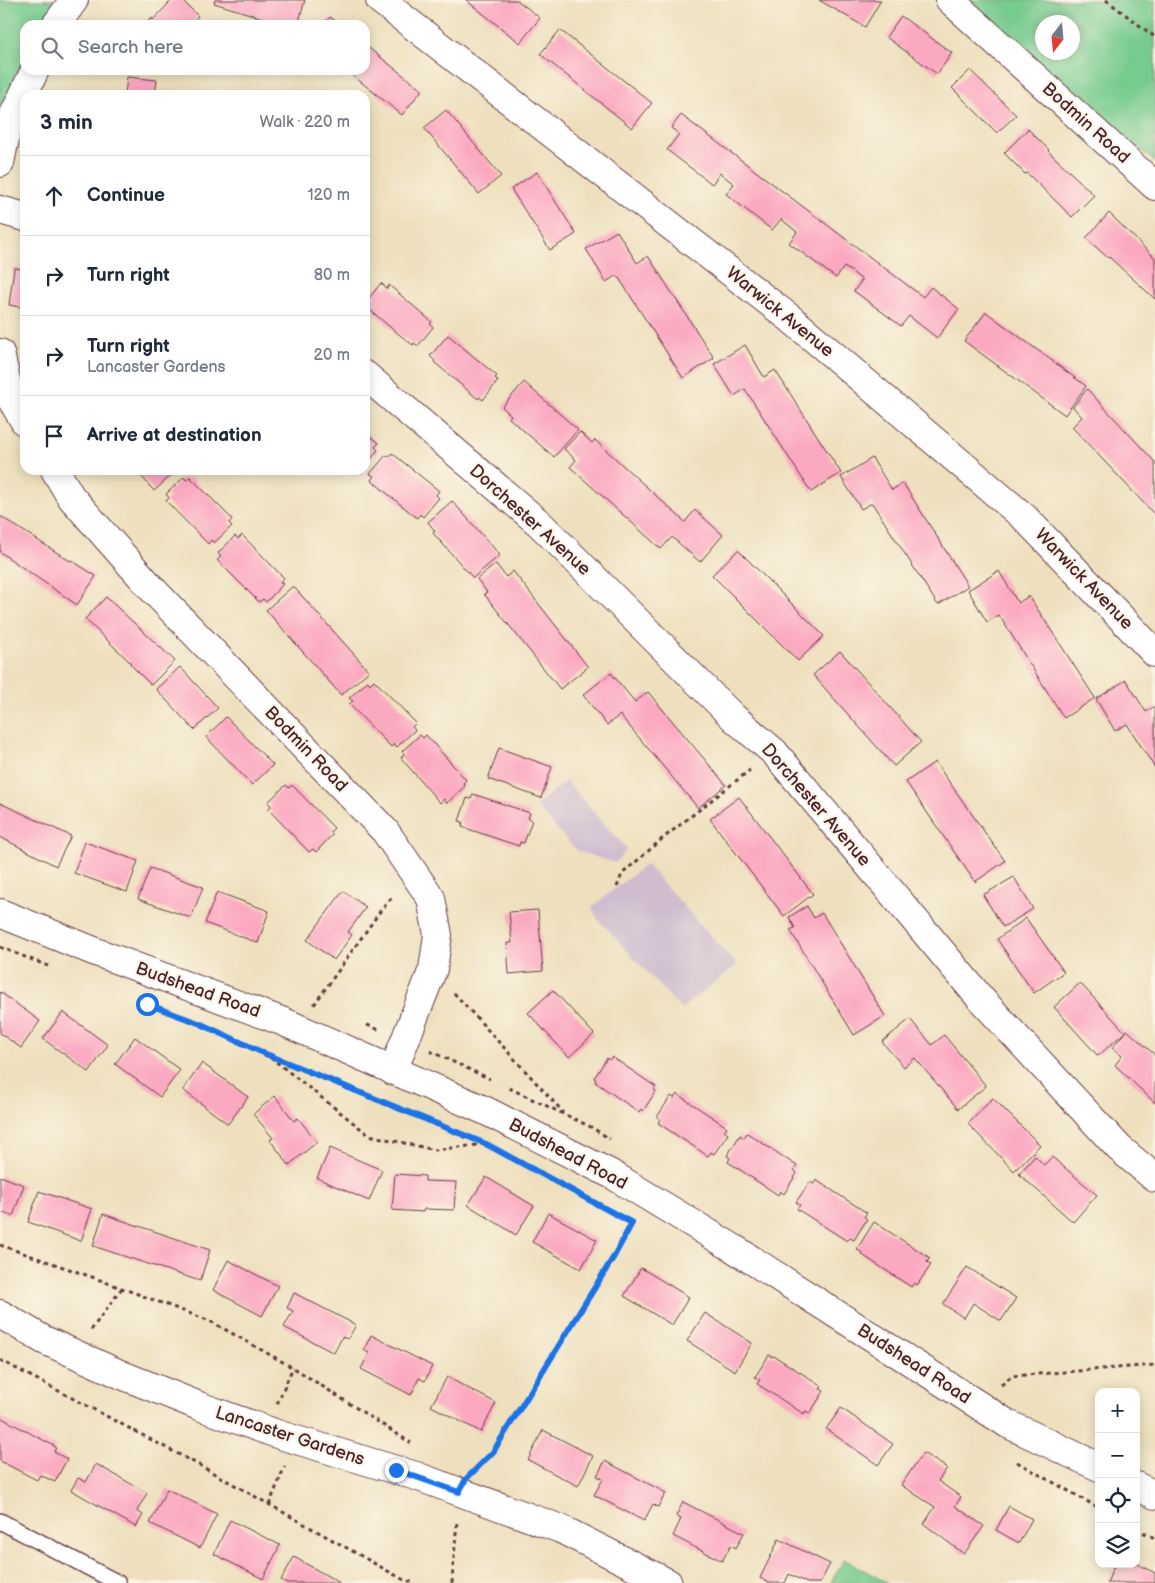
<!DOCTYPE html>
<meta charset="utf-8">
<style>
:root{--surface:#fff;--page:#f2f2f3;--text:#1f2937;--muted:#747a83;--line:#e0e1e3}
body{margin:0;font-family:"Balsamiq Sans",sans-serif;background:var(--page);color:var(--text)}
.controls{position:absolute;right:15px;bottom:15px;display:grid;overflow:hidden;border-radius:10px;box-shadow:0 2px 12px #0003}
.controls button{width:45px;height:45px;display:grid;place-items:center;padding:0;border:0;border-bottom:1px solid var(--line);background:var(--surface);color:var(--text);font:25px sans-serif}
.compass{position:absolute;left:1035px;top:15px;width:45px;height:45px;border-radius:50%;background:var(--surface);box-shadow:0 2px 12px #0003;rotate:196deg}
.stop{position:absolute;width:15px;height:15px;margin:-11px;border:4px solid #1a73e8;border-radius:50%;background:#fff}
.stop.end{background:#1a73e8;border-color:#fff;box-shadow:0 1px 5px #0008}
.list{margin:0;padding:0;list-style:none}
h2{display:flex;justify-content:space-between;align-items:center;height:65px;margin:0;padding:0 20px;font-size:21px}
h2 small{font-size:16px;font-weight:400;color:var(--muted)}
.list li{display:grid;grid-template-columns:32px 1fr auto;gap:15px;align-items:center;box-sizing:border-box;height:80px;padding:0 20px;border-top:1px solid var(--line)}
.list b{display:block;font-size:19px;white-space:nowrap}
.list p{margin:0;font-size:16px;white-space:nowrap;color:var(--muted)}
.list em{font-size:16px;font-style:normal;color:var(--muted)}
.icon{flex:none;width:28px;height:28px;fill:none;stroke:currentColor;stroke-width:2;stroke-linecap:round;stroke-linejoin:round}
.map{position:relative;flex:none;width:1155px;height:1583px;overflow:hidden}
.search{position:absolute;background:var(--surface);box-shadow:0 2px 12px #0003;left:20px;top:20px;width:350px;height:55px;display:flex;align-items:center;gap:12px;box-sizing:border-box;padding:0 18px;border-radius:15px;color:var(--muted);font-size:19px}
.panel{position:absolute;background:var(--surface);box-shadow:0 2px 12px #0003;left:20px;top:90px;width:350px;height:385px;border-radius:15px}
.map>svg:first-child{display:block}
.industrial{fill:#cfbdcf}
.green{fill:#76cb8f;stroke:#60755d;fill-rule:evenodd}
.building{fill:#fba8c1}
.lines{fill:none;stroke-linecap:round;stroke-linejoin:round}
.service-casing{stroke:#633c41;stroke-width:18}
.minor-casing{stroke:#633c41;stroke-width:30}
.tertiary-casing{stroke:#633c41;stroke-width:30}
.path{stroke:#633c41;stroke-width:3;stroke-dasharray:4 4;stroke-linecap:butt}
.service{stroke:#fff;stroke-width:15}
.minor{stroke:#fff;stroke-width:28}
.tertiary{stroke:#fff;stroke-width:28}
.route{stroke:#1a73e8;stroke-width:6}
.labels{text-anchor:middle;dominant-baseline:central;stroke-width:4;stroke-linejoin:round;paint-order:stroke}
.street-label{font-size:18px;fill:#4a1f2b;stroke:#fcf5e5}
</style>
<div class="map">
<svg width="1155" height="1583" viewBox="0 0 1155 1583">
<rect width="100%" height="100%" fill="#fcf5e5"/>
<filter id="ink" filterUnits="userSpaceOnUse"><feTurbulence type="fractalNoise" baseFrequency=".02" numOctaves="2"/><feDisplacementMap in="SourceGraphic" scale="10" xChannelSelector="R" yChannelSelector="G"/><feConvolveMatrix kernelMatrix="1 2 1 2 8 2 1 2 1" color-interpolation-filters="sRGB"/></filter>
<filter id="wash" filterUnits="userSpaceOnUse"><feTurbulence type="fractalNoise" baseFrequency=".0096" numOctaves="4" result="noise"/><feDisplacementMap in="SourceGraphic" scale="20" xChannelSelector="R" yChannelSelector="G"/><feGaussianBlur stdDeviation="1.12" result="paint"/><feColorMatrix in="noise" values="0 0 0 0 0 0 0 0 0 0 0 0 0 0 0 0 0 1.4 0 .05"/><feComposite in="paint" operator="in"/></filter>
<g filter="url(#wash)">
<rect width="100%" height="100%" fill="#eee0be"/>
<g class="industrial">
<polygon points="566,781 627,849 615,863 577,851 536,806"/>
<polygon points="646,864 737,965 681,1009 596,917 592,907"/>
</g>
<g class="green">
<polygon points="0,0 61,0 46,25 25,25 25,58 19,68 0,114"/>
<path d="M 962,0 L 1155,0 L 1155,162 ZM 1042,22 L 1072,22 L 1072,52 L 1042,52 Z"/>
<polygon points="844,1559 887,1583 831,1583"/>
</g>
<g id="blocks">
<g class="building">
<polygon points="172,0 182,0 198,16 190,25 145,25 152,18 153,20"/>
<polygon points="215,0 305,0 298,25 286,25 214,3"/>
<polygon points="466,0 517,0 540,18 520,43"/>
<polygon points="819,0 881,0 865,27"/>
<polygon points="901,16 952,53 937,74 886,37"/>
<polygon points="330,17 341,25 323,25"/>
<polygon points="560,30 652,103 632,128 540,54"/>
<polygon points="365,45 422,90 402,115 346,70 365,70"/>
<polygon points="970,70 1016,115 997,133 952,88"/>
<polygon points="127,77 157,80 155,95 125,95"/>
<polygon points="446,110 501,176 479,194 424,128"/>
<polygon points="681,115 923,297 931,287 959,309 937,338 909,316 901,326 854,291 862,280 852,272 844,267 836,278 789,243 797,232 781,219 772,230 726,194 734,184 720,173 712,184 667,150 679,134 671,128"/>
<polygon points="1028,129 1049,150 1048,151 1094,195 1072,217 1027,173 1025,174 1004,153"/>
<polygon points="537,172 576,234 550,250 511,189"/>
<polygon points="1109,213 1155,258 1155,299 1109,257 1108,258 1086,238"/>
<polygon points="617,231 637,263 648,256 714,358 683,378 617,275 606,282 586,249"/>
<polygon points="14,268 25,269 25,308 9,305"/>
<polygon points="381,283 387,289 389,285 432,322 430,324 433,327 418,346 414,343 413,345 391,328 369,309 370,307 365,303"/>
<polygon points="986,312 1086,386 1065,415 964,341"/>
<polygon points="448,335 497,376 495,378 498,381 483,400 479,397 478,399 434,362 435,361 430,356"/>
<polygon points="745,345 764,377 775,370 841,473 811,492 745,389 734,396 714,364"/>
<polygon points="524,382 578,430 554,457 509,418 511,415 502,407"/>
<polygon points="1087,389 1155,462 1155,515 1072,427 1082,417 1073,407"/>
<polygon points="365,432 379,443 375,447 378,450 365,466"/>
<polygon points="580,432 592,443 595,440 685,522 695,510 723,535 700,562 672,537 661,549 570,467 576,460 564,449"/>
<polygon points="392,453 439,491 436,495 439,498 423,517 420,514 417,518 371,480 374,476 370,474 386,455 389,457"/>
<polygon points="872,458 892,490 903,483 968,586 938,605 872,503 861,509 841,477"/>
<polygon points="136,470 177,470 154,491"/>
<polygon points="184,477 186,480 190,477 232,519 229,523 232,526 214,543 211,540 208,544 166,501 169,498 166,494"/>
<polygon points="452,501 500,555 473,578 433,533 435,531 428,522"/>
<polygon points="0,516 70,561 71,560 96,576 77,605 0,552"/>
<polygon points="242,535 284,578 280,582 283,584 266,602 263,599 259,602 217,560 221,557 218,553 235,536 238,539"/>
<polygon points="738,550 824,636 798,661 712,575"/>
<polygon points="496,564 506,577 513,571 588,667 560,689 484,594 487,592 477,579"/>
<polygon points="999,571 1018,603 1029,596 1095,698 1064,718 999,615 987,622 968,590"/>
<polygon points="293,586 369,671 341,695 266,610"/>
<polygon points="106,597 175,661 151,685 130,664 131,663 85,619"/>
<polygon points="840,651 921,742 894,766 813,675"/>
<polygon points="180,667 218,708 194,730 156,689"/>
<polygon points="611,673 635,702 648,692 726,785 698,808 620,715 607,725 583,695"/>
<polygon points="374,680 416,723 412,727 415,730 397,747 394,744 391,747 349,704 353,701 349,698 368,681 370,684"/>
<polygon points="1126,680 1146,712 1155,706 1155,768 1127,724 1115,731 1096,699"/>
<polygon points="226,717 273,765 252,785 206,737"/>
<polygon points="420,735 423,738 426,735 466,780 463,783 465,786 447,803 444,799 440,803 401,758 404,754 402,751"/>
<polygon points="499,748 552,767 541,798 488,779"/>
<polygon points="935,762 1005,861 975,882 906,782"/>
<polygon points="286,785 289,788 292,785 334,828 330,832 333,834 316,852 313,849 309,852 268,809 271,806 268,802"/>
<polygon points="473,794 530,813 528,818 532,820 524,843 520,842 519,846 462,827 463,822 459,821 467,798 471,799"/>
<polygon points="739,797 813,894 784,916 710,819"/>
<polygon points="0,803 71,836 56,866 0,837"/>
<polygon points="85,842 138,861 127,892 74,873"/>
<polygon points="150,868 203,887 191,918 138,899"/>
<polygon points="1014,877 1033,909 1003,927 983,895"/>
<polygon points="343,891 366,907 348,932 352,935 334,960 307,940"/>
<polygon points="217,892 269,911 258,943 205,923"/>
<polygon points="807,906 814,918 822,913 885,1016 854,1035 790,930 795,928 789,917"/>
<polygon points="538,910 543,971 509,974 507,943 512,943 509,912"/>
<polygon points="1026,918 1064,972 1034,993 997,939"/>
<polygon points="1080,983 1125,1032 1098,1056 1054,1007"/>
<polygon points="553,990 594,1034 569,1057 528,1013"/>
<polygon points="0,992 40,1021 21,1048 0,1033"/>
<polygon points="63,1012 108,1045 89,1072 43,1039"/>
<polygon points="910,1019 932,1045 944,1035 986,1086 958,1109 915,1058 904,1067 882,1042"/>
<polygon points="1127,1030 1155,1055 1155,1103 1115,1065 1122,1056 1112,1048"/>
<polygon points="135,1037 180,1070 160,1097 115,1064"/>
<polygon points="612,1057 656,1087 654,1089 656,1091 643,1111 641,1109 639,1112 595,1082 596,1080 594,1078 607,1058 609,1060"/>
<polygon points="202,1063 248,1097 228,1124 183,1090"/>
<polygon points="677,1094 727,1127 724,1131 728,1134 714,1154 711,1152 708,1156 658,1123 660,1119 657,1117 671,1096 674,1098"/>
<polygon points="275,1096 294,1121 298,1118 317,1142 289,1165 270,1140 273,1138 253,1114"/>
<polygon points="993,1098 1040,1145 1014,1171 968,1124"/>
<polygon points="747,1133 797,1166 794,1170 797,1173 784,1194 780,1191 778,1195 728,1162 730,1158 727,1156 740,1135 744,1138"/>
<polygon points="330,1148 382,1170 369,1201 317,1178"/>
<polygon points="1035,1156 1044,1165 1052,1157 1097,1195 1073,1222 1019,1174"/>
<polygon points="395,1174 425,1176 425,1181 456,1182 454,1210 424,1209 423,1212 392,1210"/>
<polygon points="0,1176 24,1185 13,1216 0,1212"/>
<polygon points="486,1177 534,1206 516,1235 468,1205"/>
<polygon points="816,1180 867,1213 864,1217 867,1219 854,1240 850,1238 847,1241 797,1209 800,1205 796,1202 810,1182 814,1184"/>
<polygon points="39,1191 92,1209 81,1241 28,1222"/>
<polygon points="548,1213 597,1240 581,1269 532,1242"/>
<polygon points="103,1214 210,1250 200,1281 93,1246"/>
<polygon points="874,1222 930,1258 927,1262 931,1265 917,1285 914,1283 911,1287 861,1254 862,1253 857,1249"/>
<polygon points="228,1260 278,1286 262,1316 213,1290"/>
<polygon points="967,1267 1016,1298 1001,1321 973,1303 964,1318 943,1304"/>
<polygon points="641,1268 689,1297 672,1325 624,1296"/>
<polygon points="294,1293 356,1325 348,1339 342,1337 334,1353 284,1327 293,1311 287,1308"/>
<polygon points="705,1313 752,1343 735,1371 687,1341"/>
<polygon points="371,1335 432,1366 425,1381 419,1378 411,1395 361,1369 369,1353 364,1350"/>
<polygon points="769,1355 773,1357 774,1356 822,1386 820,1389 824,1391 810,1413 805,1411 804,1414 757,1384 760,1380 755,1377"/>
<polygon points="447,1377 496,1403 481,1432 431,1406"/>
<polygon points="841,1408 893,1444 878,1465 826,1429"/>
<polygon points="0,1417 56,1447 54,1452 67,1459 55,1482 40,1475 37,1480 0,1461"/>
<polygon points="543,1430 593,1456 578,1486 528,1460"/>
<polygon points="923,1453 947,1468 938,1481 961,1497 955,1506 984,1526 964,1554 924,1524 935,1507 901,1485"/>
<polygon points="605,1461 666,1493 658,1507 653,1504 644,1521 594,1495 603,1479 597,1476"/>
<polygon points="96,1464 147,1493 137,1511 143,1515 136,1527 71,1490 78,1478 86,1482"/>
<polygon points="167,1489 217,1514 200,1548 150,1523"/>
<polygon points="683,1502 744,1533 736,1548 731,1545 722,1561 673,1536 681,1519 676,1516"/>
<polygon points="1009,1506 1032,1519 1019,1543 996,1530"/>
<polygon points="230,1520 280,1545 263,1579 214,1554"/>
<polygon points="779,1539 830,1564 820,1583 807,1583 789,1574 785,1583 769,1583 760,1578"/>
<polygon points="294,1557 340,1583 287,1583 281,1580"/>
<polygon points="1115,1564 1137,1564 1155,1573 1155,1583 1107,1583"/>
</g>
</g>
</g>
<g filter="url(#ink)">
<use href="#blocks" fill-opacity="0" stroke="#633c41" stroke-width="1"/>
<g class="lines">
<g class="service-casing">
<polyline id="service" points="0,1521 118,1583"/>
</g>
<g class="minor-casing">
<g id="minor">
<polyline points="380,0 791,319 1025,518 1155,653"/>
<polyline points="950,0 1155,186"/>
<polyline points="56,25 74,0"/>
<polyline points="0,163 7,129 35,70"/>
<polyline points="0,210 25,217"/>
<polyline points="0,353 10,397 25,422"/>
<polyline points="365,375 540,524 733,717 774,752 981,999 1119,1148 1155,1178"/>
<polyline points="55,470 71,497 154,591 385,831 431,898 438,935 433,969 393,1071"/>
<polyline points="0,1314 44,1340 122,1375 199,1406 280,1435 416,1476 561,1529 668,1583"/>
</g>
</g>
<g class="tertiary-casing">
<g id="tertiary">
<polyline points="0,913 96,952 284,1022 486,1111 611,1174 733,1248 1008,1424 1099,1467"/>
<polyline points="1136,1486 1155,1495"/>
</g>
</g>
<g class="path">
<polyline points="1106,0 1155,37"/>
<polyline points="617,887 622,874 662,839 750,770"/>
<polyline points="0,947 48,966"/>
<polyline points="454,993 563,1112"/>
<polyline points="314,1005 381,910 394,895"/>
<polyline points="199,1023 266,1055 477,1141"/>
<polyline points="367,1025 380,1030"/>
<polyline points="430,1051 490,1079"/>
<polyline points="270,1057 369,1135 435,1150 485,1144"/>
<polyline points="509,1088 591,1127 610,1139"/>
<polyline points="518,1161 633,1224"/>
<polyline points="0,1245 92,1277 210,1321 297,1370 411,1443"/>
<polyline points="91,1330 122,1288"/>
<polyline points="0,1360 199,1465 404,1580 415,1583"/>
<polyline points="1001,1385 1012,1376 1155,1365"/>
<polyline points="277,1404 293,1367"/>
<polyline points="1017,1462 1099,1508"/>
<polyline points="476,1469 493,1453 613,1258 633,1221"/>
<polyline points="269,1505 285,1466"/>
<polyline points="1136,1529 1155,1538"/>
<polyline points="452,1583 457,1521"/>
</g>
<use href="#service" class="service"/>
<use href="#minor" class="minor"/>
<use href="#tertiary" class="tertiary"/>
</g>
</g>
<g class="lines" filter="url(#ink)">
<polyline class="route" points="147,1004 201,1024 266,1054 486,1144 632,1223 613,1258 493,1452 466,1479 459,1492 396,1470"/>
</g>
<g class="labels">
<g class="street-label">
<text transform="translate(1086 123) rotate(42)">Bodmin Road</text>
<text transform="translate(780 312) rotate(39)">Warwick Avenue</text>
<text transform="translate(530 520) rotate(42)">Dorchester Avenue</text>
<text transform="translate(1084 579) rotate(46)">Warwick Avenue</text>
<text transform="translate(306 749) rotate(46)">Bodmin Road</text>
<text transform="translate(816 805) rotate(49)">Dorchester Avenue</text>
<text transform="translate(198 990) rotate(20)">Budshead Road</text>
<text transform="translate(568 1154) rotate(28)">Budshead Road</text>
<text transform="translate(914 1364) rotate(33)">Budshead Road</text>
<text transform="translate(290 1436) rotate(18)">Lancaster Gardens</text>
</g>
</g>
</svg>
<div class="controls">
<button>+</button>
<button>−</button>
<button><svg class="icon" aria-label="locate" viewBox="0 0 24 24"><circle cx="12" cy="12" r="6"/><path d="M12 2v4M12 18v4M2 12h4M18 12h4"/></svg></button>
<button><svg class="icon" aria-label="layers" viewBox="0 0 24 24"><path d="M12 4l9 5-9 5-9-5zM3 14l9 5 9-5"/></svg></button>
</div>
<svg class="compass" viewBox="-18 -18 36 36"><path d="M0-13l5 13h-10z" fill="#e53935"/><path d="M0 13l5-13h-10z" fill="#747a83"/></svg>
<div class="stop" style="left:147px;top:1004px"></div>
<div class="stop end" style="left:396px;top:1470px"></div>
<div class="search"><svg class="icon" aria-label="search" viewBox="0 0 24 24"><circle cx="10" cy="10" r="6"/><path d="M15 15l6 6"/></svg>Search here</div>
<section class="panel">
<h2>3 min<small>Walk · 220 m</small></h2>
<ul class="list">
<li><svg class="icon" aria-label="ahead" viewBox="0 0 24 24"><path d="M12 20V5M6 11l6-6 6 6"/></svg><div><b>Continue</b></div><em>120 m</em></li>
<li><svg class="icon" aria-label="right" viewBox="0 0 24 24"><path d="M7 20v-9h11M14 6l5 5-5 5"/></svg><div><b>Turn right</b></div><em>80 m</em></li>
<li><svg class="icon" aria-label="right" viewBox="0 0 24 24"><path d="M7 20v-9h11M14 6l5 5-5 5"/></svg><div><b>Turn right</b><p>Lancaster Gardens</p></div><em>20 m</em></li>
<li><svg class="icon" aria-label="arrive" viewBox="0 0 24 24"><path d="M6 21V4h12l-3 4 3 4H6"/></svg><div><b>Arrive at destination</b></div></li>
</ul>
</section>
</div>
